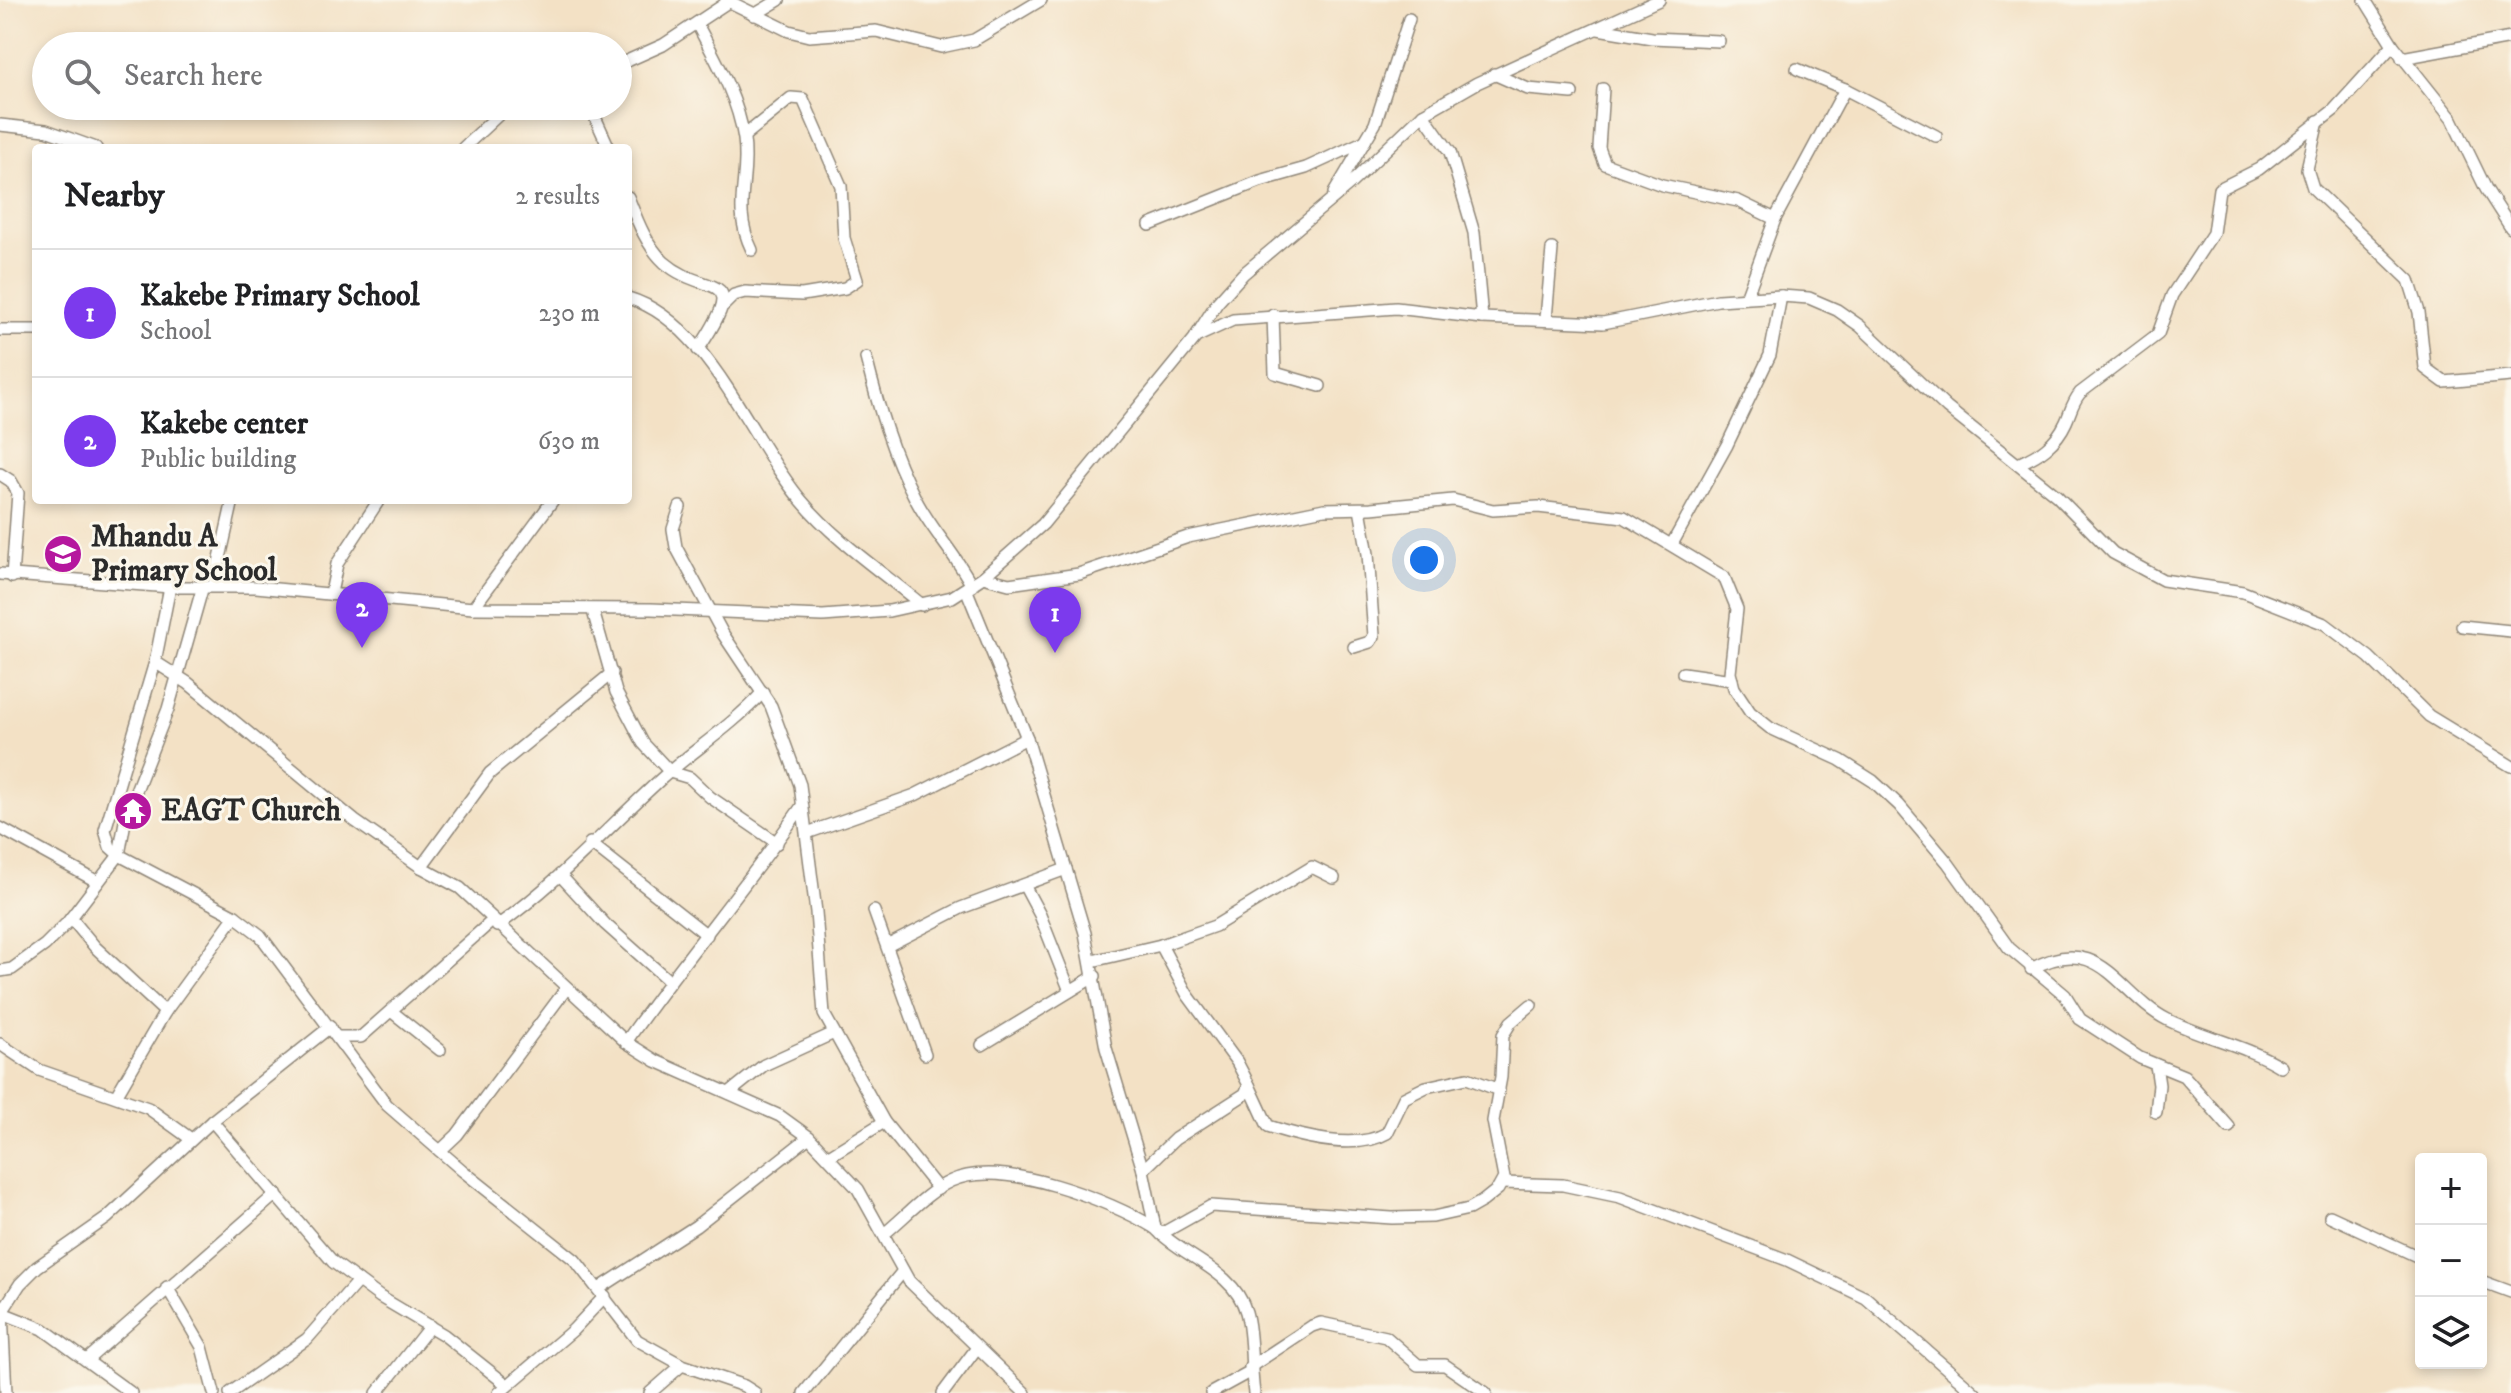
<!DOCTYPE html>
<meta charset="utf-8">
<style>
:root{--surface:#fff;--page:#f2f2f2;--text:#202124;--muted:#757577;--line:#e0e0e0;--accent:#7c3aed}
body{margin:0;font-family:"IM FELL DW Pica",serif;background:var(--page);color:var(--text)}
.controls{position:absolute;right:24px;bottom:24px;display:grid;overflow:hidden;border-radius:8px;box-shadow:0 4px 12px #0003}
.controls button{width:72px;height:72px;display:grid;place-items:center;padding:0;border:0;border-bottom:2px solid var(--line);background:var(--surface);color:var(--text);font:40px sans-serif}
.you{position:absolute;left:1424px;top:560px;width:28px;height:28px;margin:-20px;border:6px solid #fff;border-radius:50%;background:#1a73e8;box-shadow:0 0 0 12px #1a73e833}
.badge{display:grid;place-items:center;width:52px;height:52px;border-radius:50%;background:var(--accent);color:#fff;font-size:26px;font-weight:700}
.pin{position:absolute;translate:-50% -66px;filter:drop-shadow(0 2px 4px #0008)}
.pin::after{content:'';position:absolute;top:42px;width:28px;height:24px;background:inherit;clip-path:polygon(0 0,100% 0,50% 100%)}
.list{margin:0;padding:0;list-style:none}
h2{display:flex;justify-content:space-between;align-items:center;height:104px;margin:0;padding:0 32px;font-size:34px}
h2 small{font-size:26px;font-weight:400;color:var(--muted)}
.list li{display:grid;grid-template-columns:52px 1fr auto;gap:24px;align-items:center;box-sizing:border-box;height:128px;padding:0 32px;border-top:2px solid var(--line)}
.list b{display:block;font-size:30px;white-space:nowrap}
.list p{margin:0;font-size:26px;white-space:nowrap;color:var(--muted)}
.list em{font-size:26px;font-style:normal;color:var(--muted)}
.icon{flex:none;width:44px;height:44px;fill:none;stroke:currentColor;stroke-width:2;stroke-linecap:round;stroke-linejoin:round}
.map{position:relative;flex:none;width:2511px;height:1393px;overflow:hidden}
.search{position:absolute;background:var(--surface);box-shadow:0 4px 12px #0003;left:32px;top:32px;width:600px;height:88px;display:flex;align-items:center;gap:20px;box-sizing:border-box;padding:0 28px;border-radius:44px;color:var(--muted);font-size:30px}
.panel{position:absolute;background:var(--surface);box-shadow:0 4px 12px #0003;left:32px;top:144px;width:600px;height:360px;border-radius:8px}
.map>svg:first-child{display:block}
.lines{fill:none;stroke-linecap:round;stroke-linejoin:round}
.minor-casing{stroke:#8f8678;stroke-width:14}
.minor{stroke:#fff;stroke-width:11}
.labels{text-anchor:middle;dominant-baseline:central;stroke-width:6;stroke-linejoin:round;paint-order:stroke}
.poi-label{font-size:30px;font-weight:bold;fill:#2b2b2b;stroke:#fbf7ec;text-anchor:start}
</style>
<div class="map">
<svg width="2511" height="1393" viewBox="0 0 2511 1393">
<rect width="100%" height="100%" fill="#fbf7ec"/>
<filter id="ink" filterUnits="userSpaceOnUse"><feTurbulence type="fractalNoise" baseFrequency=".0125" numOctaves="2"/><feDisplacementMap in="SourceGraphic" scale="16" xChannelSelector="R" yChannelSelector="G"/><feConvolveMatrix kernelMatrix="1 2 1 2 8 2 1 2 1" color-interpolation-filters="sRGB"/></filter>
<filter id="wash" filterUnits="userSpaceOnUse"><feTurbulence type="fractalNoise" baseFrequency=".006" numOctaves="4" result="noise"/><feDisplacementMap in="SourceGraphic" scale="32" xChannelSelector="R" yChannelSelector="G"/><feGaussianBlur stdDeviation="1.8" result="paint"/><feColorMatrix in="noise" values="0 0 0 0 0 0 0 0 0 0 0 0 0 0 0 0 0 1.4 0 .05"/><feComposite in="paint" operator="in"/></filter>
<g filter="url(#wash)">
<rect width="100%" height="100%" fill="#f3e1c5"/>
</g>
<g filter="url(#ink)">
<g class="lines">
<g class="minor-casing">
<g id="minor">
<polyline points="726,0 789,31 809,36 876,31 941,47 974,40 1041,0"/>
<polyline points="2365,0 2393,45 2452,119 2486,189 2511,228"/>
<polyline points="754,15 779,0"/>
<path d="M 697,24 C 716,60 738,98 744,139 C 750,180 731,207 752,250"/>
<polyline points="1598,29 1652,38 1719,41"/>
<polyline points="2402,58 2511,38"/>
<polyline points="618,65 663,45 728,2"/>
<polyline points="1797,69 1845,89 1936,136"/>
<polyline points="1494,74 1528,89 1572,93"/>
<polyline points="1603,89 1599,148 1605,164 1662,185 1738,201 1775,219"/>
<polyline points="590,106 609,148"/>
<polyline points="1423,114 1450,152 1474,233 1482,318"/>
<polyline points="2318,121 2307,169 2313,188 2409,280 2419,312 2425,368 2444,382 2511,376"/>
<polyline points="0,125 46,130 96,148"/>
<polyline points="463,148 508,106"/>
<polyline points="1334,193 1375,124 1409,19"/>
<path d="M 628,197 C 637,220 646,245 664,262 C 706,299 753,267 698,350"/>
<polyline points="1150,225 1260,181 1306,168 1365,141"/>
<polyline points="1747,295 1775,219 1845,89"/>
<path d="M 628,298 C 708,321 750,440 801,500 C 834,540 882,572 922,605"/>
<polyline points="724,305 734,295 745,292 802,295 845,288 857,280 844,238 841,186 803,99 791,98 744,136"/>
<polyline points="1273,315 1275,373 1320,386"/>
<polyline points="1546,319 1552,249"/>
<polyline points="0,330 36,330"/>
<polyline points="1196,336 1217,303 1243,274 1350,184 1423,114 1477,83 1659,0"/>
<path d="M 866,358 C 878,406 892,454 915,498 C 931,530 956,554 972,586"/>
<path d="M 2018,464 C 2039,455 2056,444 2066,422 C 2071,411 2072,403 2080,393 L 2158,334 L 2172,295 L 2213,233 L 2219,189 L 2259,169 L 2334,110 L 2393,45"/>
<polyline points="0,474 11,481 18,493 12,577"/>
<polyline points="680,507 673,529 676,547 723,634 771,706 800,785 816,912 824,1014 884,1122 938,1189"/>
<polyline points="1672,544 1727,445 1770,355 1781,296"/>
<polyline points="0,574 170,587 256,587 473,608 651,609 823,616 889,611 952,597 983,577 1043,524 1196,337 1233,320 1396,308 1482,318 1603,323 1718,300 1781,296 1809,298 1837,310 1860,326 1947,408 2057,496 2113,553 2163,580 2243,592 2325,624 2369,657 2429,716 2511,766"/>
<polyline points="983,577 1009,584 1079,574 1188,537 1324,509 1371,508 1453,500 1493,510 1538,507 1624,517 1724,577 1737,609 1730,673 1734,688 1750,712 1770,728 1840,760 1873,781 1899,805 1948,863 2009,948 2065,995 2080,1019 2140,1058 2184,1076 2229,1127"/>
<polyline points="214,585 233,500"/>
<polyline points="170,587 155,662 105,830 110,847 119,855 235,916 260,935 387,1105 463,1171 575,1260 637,1340 682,1365 744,1386 755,1393"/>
<path d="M 967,591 L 1027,738 L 1085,933 L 1106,1048 L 1143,1170 L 1155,1228 C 1182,1257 1234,1270 1246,1312 C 1253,1337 1250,1367 1254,1393"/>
<polyline points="331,593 337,564 379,500"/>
<polyline points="473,608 553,500"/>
<polyline points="593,611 616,692 643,743 670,772 690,778 710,797 777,843"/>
<polyline points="2462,626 2511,631"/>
<polyline points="1354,647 1370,642 1374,636 1368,554 1360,509"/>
<polyline points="155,662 188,683 355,821 421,867 460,888 626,1042 656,1061 780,1116 809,1137 858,1189 909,1281 1025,1393"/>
<polyline points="1683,673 1732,680"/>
<polyline points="0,828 98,882"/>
<polyline points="807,833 915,795 1027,738"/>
<polyline points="590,843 707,935"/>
<polyline points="421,867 490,773 612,673"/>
<polyline points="560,875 605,924 669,981"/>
<polyline points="1024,885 1040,915 1070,991"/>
<polyline points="874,911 925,1054"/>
<polyline points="71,918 95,947 165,1012"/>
<path d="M 497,926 C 557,884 607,828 661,779 C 695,749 732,726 763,692"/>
<polyline points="889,945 961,908 1066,869"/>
<polyline points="1092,961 1161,945 1215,926 1312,867 1334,878"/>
<path d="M 2031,969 C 2101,930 2118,995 2168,1020 C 2205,1038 2245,1045 2281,1067"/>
<polyline points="0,971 12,969 45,945 67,923 119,855 126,816 168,709 203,586"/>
<polyline points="391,1011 440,1050"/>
<polyline points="337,1037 361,1037 492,921"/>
<path d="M 626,1042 C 682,961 746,887 802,806"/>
<polyline points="0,1044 39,1070 148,1108 191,1139"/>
<polyline points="982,1045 1095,976"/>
<polyline points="2156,1065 2159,1085 2156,1112"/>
<path d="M 1249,1085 L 1268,1126 C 1301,1137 1356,1151 1387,1133 L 1404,1098 L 1426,1087 L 1467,1078 L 1499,1090"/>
<polyline points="729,1093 764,1065 832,1034"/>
<polyline points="116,1096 165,1012 235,916"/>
<polyline points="212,1121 333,1262 380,1297 444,1335 507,1385"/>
<polyline points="440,1151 457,1135 566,989"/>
<polyline points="829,1156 884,1122"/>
<polyline points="1143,1170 1175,1139 1245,1094 1249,1085 1237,1062 1187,994 1161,945"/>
<polyline points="1502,1183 1563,1185 1620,1197 1787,1260 1866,1298 1975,1393"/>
<polyline points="2330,1216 2421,1258"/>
<path d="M 884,1234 C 905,1217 927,1192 951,1181 C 1001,1157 1111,1201 1155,1228"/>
<polyline points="1161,1234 1211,1206 1392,1218 1433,1217 1469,1209 1483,1201 1498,1189 1504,1178 1493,1121 1501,1077 1503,1035 1511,1022 1531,1005"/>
<polyline points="2481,1281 2511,1292"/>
<polyline points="167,1287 202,1347 214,1393"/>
<polyline points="600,1288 696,1226 809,1137"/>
<polyline points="0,1312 43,1329 131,1393"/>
<polyline points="87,1360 276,1194"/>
<polyline points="1250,1367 1312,1326 1321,1323 1386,1337 1418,1365 1445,1365 1486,1393"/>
<polyline points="6,1393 2,1312 20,1284 37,1267 107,1218 212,1121 330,1027"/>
<polyline points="230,1393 307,1339 358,1281"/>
<polyline points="377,1393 430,1326"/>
<polyline points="499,1393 573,1330 605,1296"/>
<polyline points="650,1393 682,1365"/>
<polyline points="804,1393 903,1271"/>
<polyline points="943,1393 976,1349"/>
<polyline points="1211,1393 1251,1371"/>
</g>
</g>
<use href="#minor" class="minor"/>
</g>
</g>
<defs>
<g id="school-disc" transform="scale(2)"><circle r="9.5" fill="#b5179e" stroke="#fbf7ec"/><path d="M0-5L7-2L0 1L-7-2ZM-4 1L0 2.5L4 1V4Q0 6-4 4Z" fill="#fff"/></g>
<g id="temple-disc" transform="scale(2)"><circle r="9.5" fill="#b5179e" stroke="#fbf7ec"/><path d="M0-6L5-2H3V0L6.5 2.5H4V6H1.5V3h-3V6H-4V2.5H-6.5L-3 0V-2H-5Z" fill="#fff"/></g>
</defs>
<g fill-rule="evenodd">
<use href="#school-disc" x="63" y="554"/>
<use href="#temple-disc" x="133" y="811"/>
</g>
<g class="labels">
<g class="poi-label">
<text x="91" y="537">Mhandu A<tspan x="91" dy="34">Primary School</tspan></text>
<text x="161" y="811">EAGT Church</text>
</g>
</g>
</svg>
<div class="controls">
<button>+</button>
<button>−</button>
<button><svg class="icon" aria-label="layers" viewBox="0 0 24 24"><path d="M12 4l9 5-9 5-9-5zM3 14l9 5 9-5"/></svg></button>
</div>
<div class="you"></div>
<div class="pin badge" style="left:1055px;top:653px">1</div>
<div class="pin badge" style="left:362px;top:648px">2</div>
<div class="search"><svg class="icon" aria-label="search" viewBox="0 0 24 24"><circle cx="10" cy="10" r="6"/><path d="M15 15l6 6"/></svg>Search here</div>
<section class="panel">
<h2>Nearby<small>2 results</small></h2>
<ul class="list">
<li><span class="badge">1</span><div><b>Kakebe Primary School</b><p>School</p></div><em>230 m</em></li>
<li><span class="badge">2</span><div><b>Kakebe center</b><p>Public building</p></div><em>630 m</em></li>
</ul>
</section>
</div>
